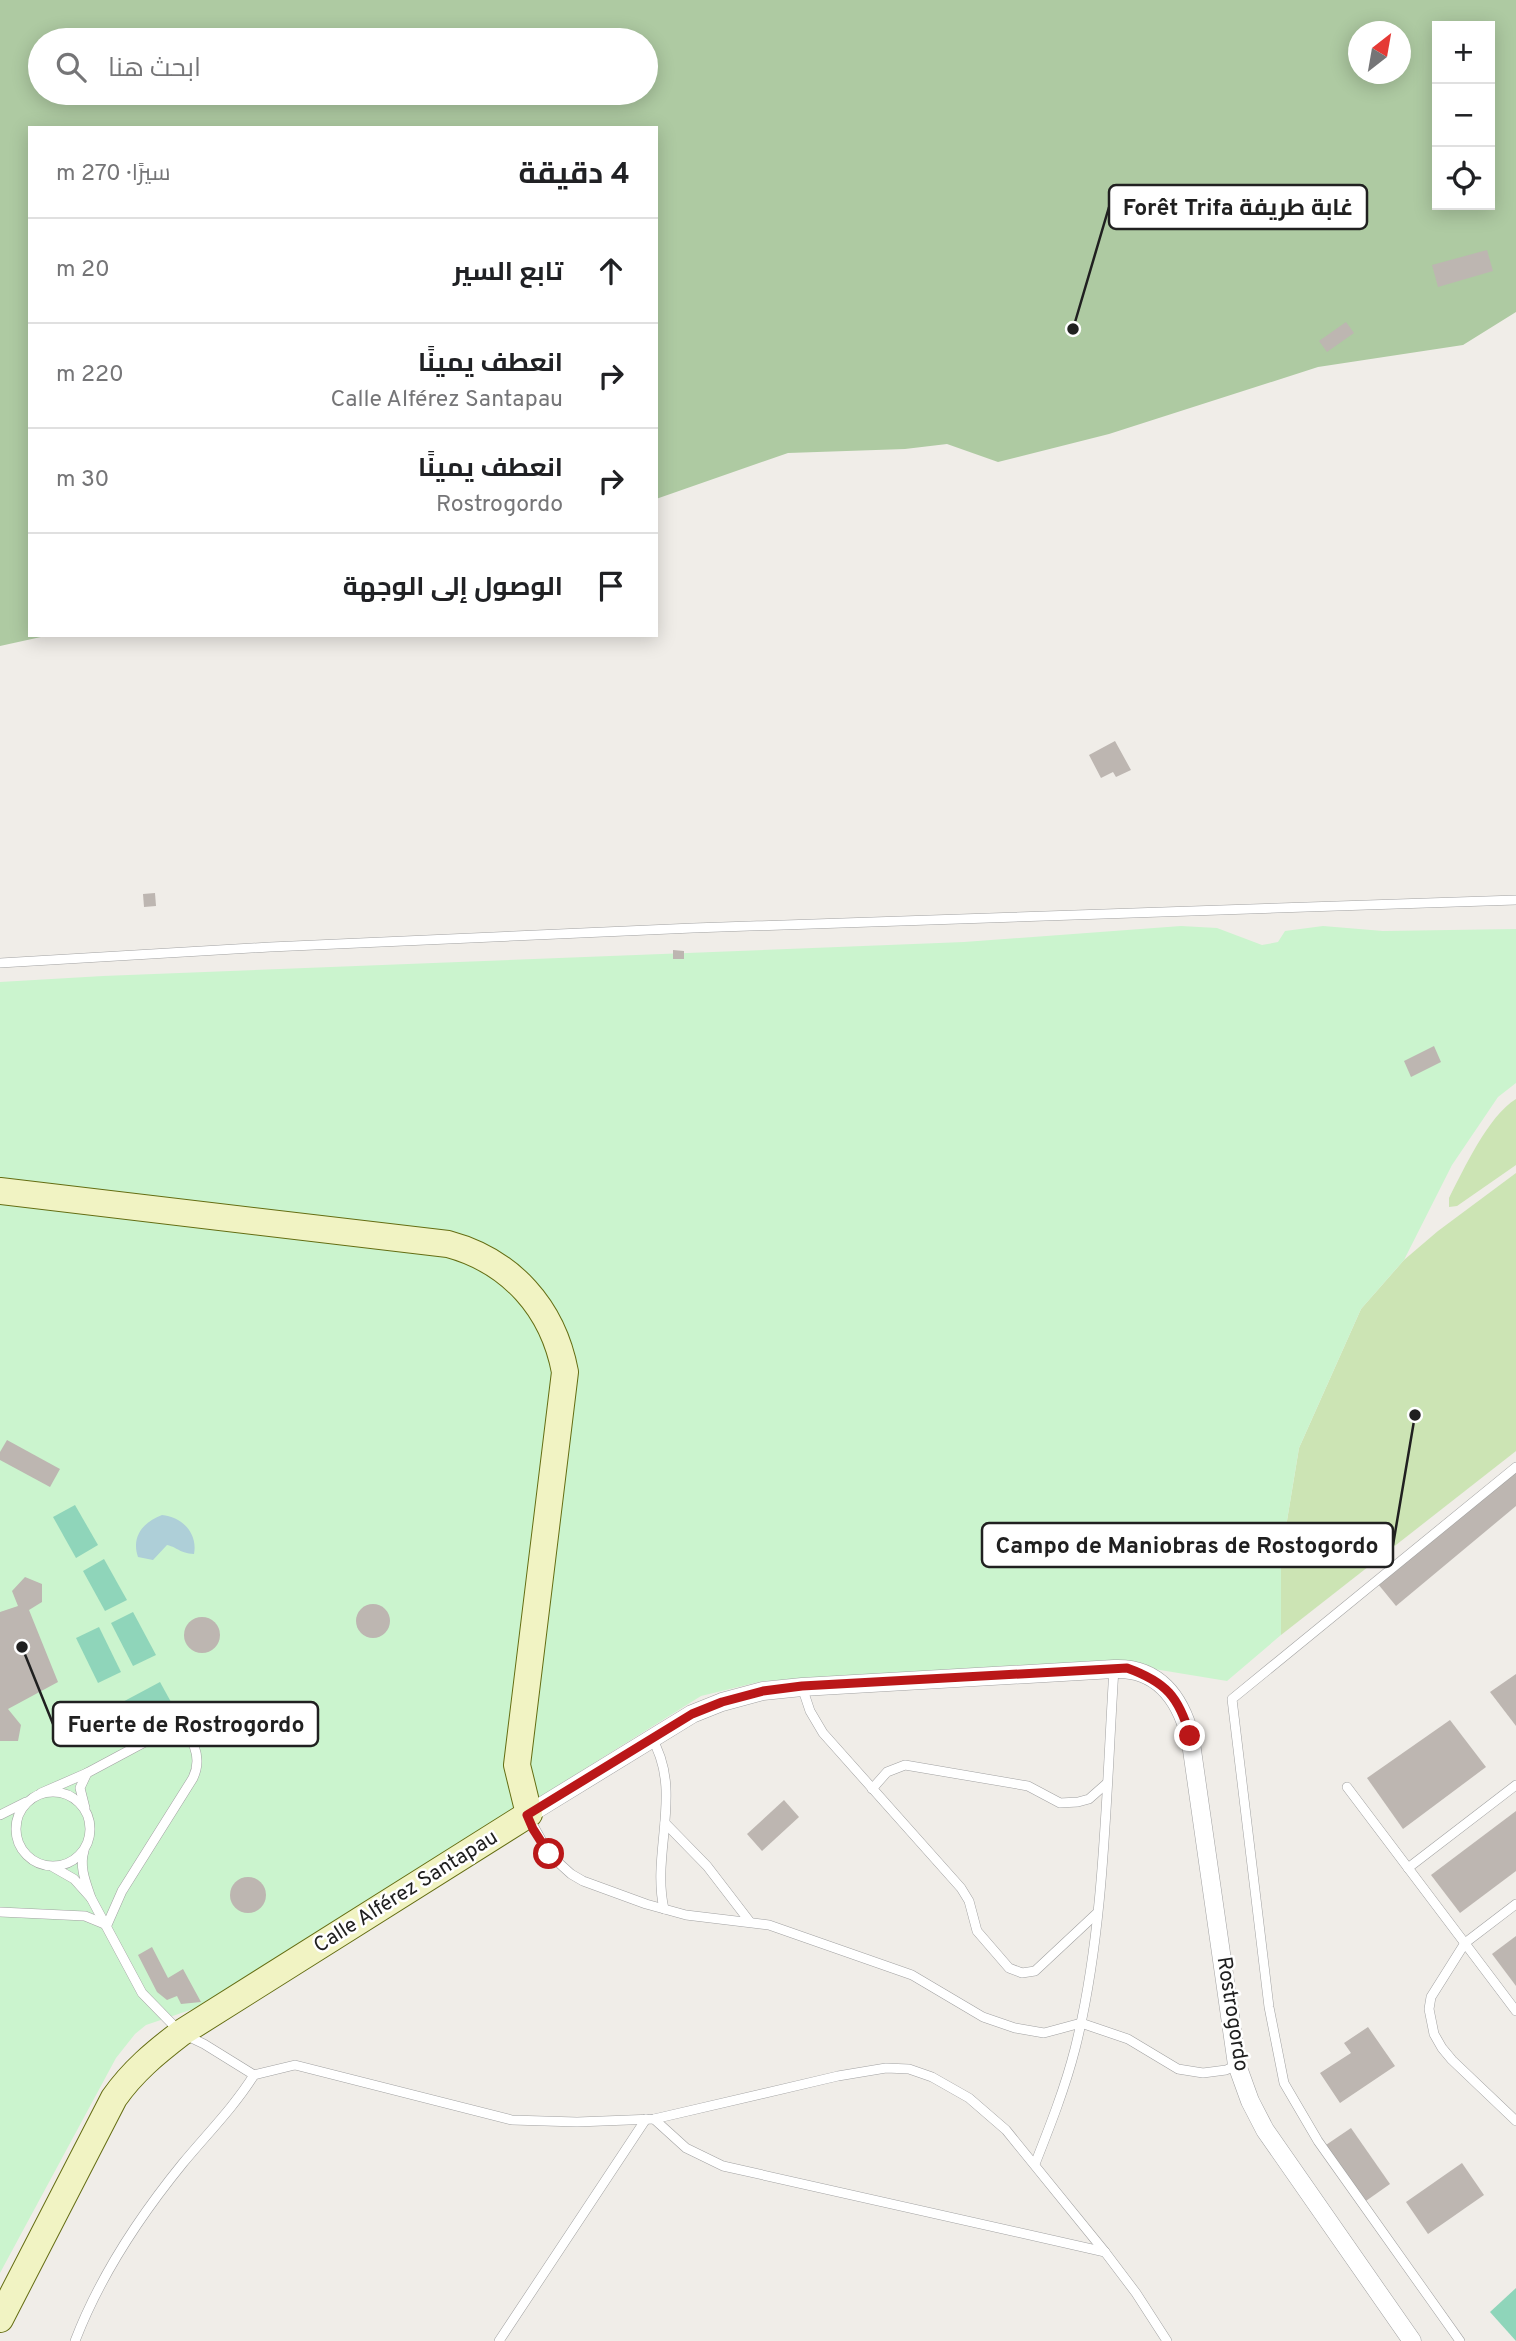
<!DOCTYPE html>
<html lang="ar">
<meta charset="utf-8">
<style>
:root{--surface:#fff;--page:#f2f2f2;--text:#202124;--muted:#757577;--line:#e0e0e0}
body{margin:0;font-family:Overpass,Cairo,sans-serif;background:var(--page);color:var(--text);direction:rtl}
.controls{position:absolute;right:21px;top:21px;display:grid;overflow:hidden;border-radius:0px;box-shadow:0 4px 18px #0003}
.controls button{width:63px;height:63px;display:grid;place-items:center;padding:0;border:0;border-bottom:2px solid var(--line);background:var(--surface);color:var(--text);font:35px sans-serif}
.compass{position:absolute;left:1348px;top:21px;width:63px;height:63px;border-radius:50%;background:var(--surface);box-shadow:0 4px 18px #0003;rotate:31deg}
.stop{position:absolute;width:21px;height:21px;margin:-16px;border:5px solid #ba1718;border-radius:50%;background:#fff}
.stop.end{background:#ba1718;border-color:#fff;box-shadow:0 2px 7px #0008}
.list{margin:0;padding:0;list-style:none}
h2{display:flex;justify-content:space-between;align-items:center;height:91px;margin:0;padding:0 28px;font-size:30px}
h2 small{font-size:23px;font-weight:400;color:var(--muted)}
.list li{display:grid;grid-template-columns:46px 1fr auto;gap:21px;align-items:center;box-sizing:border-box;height:105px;padding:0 28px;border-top:2px solid var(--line)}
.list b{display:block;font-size:26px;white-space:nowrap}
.list p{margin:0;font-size:23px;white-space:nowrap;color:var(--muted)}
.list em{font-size:23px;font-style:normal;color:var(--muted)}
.icon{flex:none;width:38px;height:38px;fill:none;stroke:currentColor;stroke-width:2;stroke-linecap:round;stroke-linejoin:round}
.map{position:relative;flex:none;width:1516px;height:2341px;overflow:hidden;direction:ltr}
.search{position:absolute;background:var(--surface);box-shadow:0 4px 18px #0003;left:28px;top:28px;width:630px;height:77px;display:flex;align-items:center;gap:18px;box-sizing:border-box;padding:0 24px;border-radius:38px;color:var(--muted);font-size:26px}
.panel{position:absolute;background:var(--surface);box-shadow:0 4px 18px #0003;left:28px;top:126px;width:630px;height:511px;border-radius:0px;direction:rtl}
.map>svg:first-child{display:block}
.grass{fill:#cce4b4}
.forest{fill:#aecaa2;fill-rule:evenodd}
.park{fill:#cbf4ce}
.pitch{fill:#8fd5ba}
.water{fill:#aecfd8}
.building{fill:#bdb6b1}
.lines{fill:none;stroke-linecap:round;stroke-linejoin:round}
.lane-casing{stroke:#a1a1a1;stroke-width:10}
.street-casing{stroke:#a1a1a1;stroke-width:19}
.secondary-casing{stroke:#646d12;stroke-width:28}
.lane{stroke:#fff;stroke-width:9}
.street{stroke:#fff;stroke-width:18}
.secondary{stroke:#f1f3c3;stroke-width:26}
.route{stroke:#ba1718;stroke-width:9}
.labels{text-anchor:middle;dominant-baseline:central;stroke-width:5;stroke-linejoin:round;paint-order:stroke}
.street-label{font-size:21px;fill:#202020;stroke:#fff}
.leader{fill:none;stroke:#202020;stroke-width:2.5}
.callout-dot{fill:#202020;stroke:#fff;stroke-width:2.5}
.callout{fill:#fff;stroke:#202020;stroke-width:2.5}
.callout-label{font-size:23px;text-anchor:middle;font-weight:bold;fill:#202020}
</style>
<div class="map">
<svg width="1516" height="2341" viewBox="0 0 1516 2341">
<rect width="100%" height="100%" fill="#f0ede8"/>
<g class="grass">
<path d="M 1516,1099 L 1516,1165 L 1457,1206 L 1449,1207 L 1449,1198 C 1464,1169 1488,1116 1516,1099 Z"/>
<polygon points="1516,1173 1516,1451 1281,1635 1281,1557 1299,1448 1361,1309 1404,1260 1438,1231"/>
</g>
<path class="forest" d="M 0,0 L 1516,0 L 1516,312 L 1463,345 L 1318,367 L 1109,434 L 998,462 L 947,444 L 905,449 L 788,453 L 656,499 L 656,128 L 30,128 L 30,635 L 50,635 L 0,646 ZM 1437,26 L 1490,26 L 1490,205 L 1437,205 ZM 1358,32 L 1400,32 L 1400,74 L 1358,74 ZM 40,40 L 646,40 L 646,93 L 40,93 Z"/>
<polygon class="park" points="1181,926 1217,928 1262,945 1278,942 1285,931 1323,926 1383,931 1516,929 1516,1083 1498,1097 1452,1165 1404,1260 1361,1309 1299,1448 1281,1557 1281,1635 1227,1681 1154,1669 828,1677 763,1681 701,1696 208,2004 146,2025 135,2034 116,2058 0,2273 0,982 103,976 964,942"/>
<g class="pitch">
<polygon points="75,1505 98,1545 76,1558 53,1517"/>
<polygon points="104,1559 127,1600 105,1611 83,1571"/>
<polygon points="133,1612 156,1655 133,1666 111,1623"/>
<polygon points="99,1627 121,1672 98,1683 76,1638"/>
<polygon points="160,1682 171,1702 128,1725 117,1705"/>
<polygon points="1516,2288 1516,2341 1490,2312"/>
</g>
<path class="water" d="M 162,1515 C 182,1517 198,1533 194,1554 C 179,1553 179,1548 167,1545 L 153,1560 L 138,1557 C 131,1537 143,1522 162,1515 Z"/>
<g class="building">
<polygon points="1487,250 1493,271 1438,287 1432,265"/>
<polygon points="1346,322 1354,333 1327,352 1319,341"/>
<polygon points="1115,741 1131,770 1116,777 1113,772 1101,778 1089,755"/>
<polygon points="155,893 156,906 144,907 143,894"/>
<polygon points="673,950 684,951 684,959 673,959"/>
<polygon points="1434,1046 1441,1062 1411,1077 1404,1061"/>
<polygon points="7,1440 60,1469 50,1487 0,1460 0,1452"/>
<polygon points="1516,1469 1516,1506 1396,1606 1378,1584"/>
<polygon points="25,1577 42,1584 42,1602 29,1610 58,1682 8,1709 21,1725 18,1741 0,1741 0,1612 18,1606 12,1591"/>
<circle cx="373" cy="1621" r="17"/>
<circle cx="202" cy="1635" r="18"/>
<polygon points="1516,1674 1516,1726 1490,1692"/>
<polygon points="1450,1720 1486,1767 1403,1829 1367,1778"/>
<polygon points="784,1800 799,1817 762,1851 747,1834"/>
<polygon points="1516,1811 1516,1871 1460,1913 1431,1875"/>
<circle cx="248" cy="1895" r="18"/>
<polygon points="1516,1936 1516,1986 1492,1954"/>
<polygon points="152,1947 168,1978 183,1969 201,2002 181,2004 177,1996 167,2000 157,1992 138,1955"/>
<polygon points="1368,2027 1395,2066 1340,2103 1320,2073 1351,2053 1344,2043"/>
<polygon points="1351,2128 1390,2184 1363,2203 1323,2147"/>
<polygon points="1462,2163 1484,2195 1428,2234 1406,2202"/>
</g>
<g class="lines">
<g class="lane-casing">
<g id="lane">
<polyline points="0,963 270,947 693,928 1516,900"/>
<polyline points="802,1687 810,1711 823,1733 961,1888 969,1901 977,1931 1009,1968 1022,1973 1035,1971 1096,1914"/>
<path d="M 651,1737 C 684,1791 651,1852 664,1909"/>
<polyline points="1347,1787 1516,2011"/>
<polyline points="872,1789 887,1772 905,1765 1028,1786 1060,1803 1078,1802 1089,1799 1106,1784"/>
<circle cx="53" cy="1829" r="37"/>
<polyline points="85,1808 80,1788 87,1773"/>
<polyline points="0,1815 26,1802"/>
<polyline points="529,1818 549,1854 571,1874 583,1881 646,1904 686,1915 769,1925 912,1975 983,2017 1015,2028 1044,2033 1081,2023 1128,2039 1178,2069 1203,2073 1226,2070 1237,2065"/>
<polyline points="665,1823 707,1866 750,1922"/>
<path d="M 53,1867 L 74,1879 L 91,1898 C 86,1883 79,1867 84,1851"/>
<polyline points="1408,1868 1516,1785"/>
<polyline points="91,1898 142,1993 181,2033 204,2044 254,2075 295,2065 512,2120 577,2122 654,2119 838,2076 886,2068 909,2069 932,2077 969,2098 1006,2130 1105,2252 1136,2293 1167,2341"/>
<polyline points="1516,1904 1465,1943 1431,1997 1429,2009 1434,2034 1442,2048 1452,2060 1516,2121"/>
<path d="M 0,1912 L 85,1916 L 107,1925 L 122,1891 L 193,1778 C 202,1759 195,1731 171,1728 L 87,1773 L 41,1793"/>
<polyline points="654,2119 686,2148 723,2166 1105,2252"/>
<path d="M 1035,2164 C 1050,2126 1065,2088 1075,2049 C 1105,1930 1106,1791 1114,1669"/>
<path d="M 75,2341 C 100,2276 139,2217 183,2163 C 207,2134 234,2107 254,2075"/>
<polyline points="499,2341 646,2119"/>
<polyline points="1460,2341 1318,2141 1284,2083 1269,2007 1232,1699 1516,1467"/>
</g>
</g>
<g class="street-casing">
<path id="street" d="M 529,1814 L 692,1714 L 722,1702 L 763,1691 L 802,1687 L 1114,1669 C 1158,1667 1180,1698 1190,1736 L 1237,2065 L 1250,2101 L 1265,2130 L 1412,2341"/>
</g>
<g class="secondary-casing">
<path id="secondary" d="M 0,1191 L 448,1244 C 511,1261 553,1308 565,1372 L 517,1765 L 529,1814 L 181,2033 C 155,2053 133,2071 114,2098 L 0,2319"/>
</g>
<use href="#lane" class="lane"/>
<use href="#street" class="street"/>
<use href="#secondary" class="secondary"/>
</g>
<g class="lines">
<path class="route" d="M 549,1854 L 533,1829 L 527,1815 L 692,1714 L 722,1702 L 763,1691 L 802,1686 L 1127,1668 C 1166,1682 1179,1697 1190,1736"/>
</g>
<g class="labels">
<g class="street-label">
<text transform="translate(406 1892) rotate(-32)">Calle Alférez Santapau</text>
<text transform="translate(1232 2014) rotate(81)">Rostrogordo</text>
</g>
</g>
<path class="leader" d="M1073 329L1109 207M1415 1415L1393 1545M22 1647L53 1724"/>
<g class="callout-dot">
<circle cx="1073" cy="329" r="7"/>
<circle cx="1415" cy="1415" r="7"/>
<circle cx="22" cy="1647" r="7"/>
</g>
<g class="callout">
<rect x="1109" y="185" width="258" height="44" rx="7"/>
<rect x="982" y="1523" width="411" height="44" rx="7"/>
<rect x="53" y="1702" width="265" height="44" rx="7"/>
</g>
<g class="callout-label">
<text x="1238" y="215">Forêt Trifa غابة طريفة</text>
<text x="1187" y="1553">Campo de Maniobras de Rostogordo</text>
<text x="186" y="1732">Fuerte de Rostrogordo</text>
</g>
</svg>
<div class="controls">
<button>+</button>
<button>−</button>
<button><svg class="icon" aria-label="locate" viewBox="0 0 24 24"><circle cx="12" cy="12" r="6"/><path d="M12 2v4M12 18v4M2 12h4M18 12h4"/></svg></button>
</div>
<svg class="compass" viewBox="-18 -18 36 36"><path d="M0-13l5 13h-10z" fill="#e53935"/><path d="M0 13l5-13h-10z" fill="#757577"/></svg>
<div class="stop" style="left:549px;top:1854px"></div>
<div class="stop end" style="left:1190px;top:1736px"></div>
<div class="search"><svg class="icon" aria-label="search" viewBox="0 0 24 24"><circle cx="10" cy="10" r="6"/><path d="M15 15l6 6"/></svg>ابحث هنا</div>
<section class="panel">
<h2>4 دقيقة<small>سيرًا · 270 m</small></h2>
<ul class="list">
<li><svg class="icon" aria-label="ahead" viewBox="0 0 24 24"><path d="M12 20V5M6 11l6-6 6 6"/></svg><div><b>تابع السير</b></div><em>20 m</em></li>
<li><svg class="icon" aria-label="right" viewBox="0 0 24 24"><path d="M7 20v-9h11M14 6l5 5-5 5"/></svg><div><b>انعطف يمينًا</b><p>Calle Alférez Santapau</p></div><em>220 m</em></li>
<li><svg class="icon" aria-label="right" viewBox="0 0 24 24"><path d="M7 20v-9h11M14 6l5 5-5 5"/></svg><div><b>انعطف يمينًا</b><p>Rostrogordo</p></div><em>30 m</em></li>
<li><svg class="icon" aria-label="arrive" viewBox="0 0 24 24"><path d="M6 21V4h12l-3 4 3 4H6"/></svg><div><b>الوصول إلى الوجهة</b></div></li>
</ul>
</section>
</div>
